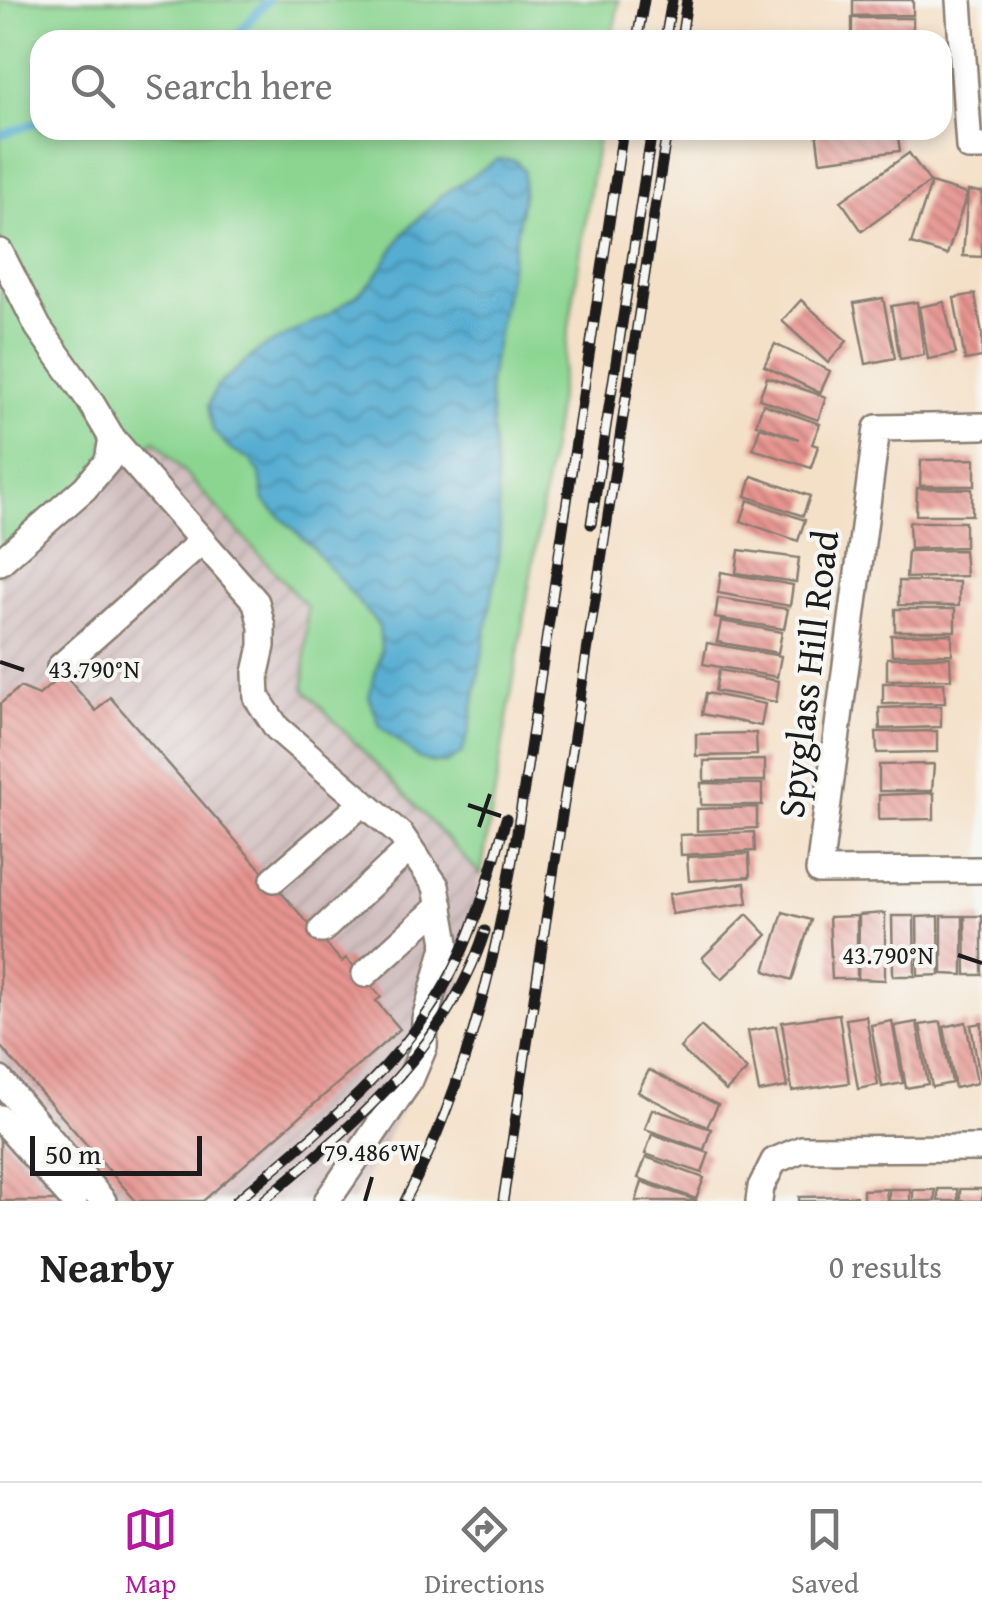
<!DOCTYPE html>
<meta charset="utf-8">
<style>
:root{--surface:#fff;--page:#f2f2f2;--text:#222;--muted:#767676;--line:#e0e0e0;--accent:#b5179e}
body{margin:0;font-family:"Gentium Book Plus",serif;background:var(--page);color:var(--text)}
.scale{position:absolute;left:30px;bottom:25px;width:172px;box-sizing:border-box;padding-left:10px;border:5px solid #1c1c1c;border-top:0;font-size:28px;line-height:35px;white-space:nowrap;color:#1c1c1c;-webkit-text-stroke:8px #f6f6f2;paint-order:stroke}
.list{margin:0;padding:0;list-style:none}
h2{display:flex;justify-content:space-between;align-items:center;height:130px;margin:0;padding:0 40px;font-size:42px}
h2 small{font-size:32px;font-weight:400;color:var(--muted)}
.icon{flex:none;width:55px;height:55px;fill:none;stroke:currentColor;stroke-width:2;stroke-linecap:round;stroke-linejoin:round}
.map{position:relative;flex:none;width:982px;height:1201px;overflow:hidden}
.search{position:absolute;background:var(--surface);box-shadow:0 5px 15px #0003;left:30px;right:30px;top:30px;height:110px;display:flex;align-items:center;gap:25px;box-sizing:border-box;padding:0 35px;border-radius:30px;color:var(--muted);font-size:38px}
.sheet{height:280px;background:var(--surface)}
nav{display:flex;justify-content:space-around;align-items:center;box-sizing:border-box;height:140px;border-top:2px solid var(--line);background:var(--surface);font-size:28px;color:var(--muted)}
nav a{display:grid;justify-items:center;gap:5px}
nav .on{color:var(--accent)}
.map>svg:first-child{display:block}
.industrial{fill:url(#industrial-furrows)}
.green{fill:#8bd591;stroke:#547856;stroke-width:2.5}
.water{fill:url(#water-waves);stroke:#386477;stroke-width:2.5}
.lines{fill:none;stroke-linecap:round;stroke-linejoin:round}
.stream{stroke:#55add2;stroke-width:8}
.building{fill:url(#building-back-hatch)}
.minor-casing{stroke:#887e72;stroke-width:30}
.minor{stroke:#fff;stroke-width:25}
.rail-casing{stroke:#1c1c1c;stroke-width:11}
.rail{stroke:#f6f6f2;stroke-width:8;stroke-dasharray:22;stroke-linecap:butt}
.ticks{fill:none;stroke:#1c1c1c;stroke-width:4}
.labels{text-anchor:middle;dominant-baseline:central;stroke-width:8;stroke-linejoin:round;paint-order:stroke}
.street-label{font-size:38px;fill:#1c1c1c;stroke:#f6f6f2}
.ticks-label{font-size:25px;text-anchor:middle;fill:#1c1c1c;stroke:#f6f6f2;stroke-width:8;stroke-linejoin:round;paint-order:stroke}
</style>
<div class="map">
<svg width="982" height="1201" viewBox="0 0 982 1201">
<defs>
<pattern id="industrial-furrows" width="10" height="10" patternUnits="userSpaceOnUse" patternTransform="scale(2.5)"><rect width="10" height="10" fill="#d2bfc0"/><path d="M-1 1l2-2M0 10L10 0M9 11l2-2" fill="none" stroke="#b4a4a4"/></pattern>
<pattern id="water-waves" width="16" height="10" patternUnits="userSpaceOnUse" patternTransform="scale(2.5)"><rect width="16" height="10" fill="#55add2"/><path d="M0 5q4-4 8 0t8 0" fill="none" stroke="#468caa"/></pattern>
<pattern id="building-back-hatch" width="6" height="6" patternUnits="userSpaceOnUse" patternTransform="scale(2.5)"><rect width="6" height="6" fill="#e79490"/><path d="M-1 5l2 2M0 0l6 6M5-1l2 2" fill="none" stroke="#ba7875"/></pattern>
</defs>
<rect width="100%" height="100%" fill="#f6f6f2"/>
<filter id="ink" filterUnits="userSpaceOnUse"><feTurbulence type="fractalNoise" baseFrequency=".01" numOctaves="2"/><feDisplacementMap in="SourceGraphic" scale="20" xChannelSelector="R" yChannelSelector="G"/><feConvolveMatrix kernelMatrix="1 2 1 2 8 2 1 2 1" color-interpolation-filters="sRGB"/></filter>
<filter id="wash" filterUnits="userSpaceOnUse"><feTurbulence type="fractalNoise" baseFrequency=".0048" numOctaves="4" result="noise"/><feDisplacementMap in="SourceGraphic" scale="40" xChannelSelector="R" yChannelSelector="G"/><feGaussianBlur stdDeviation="2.25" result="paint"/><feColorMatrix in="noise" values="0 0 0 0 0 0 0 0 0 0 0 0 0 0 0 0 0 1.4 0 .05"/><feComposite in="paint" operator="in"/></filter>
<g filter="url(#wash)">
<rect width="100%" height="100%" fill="#f4e0c7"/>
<polygon class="industrial" points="155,440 307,607 304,689 481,875 460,998 353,1201 0,1201 0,575"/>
<polygon class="green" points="0,0 619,0 612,40 40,40 40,130 599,130 537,539 481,875 304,689 307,607 155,440 0,575"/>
<polygon class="water" points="498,159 516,161 524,170 523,197 489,383 500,525 499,556 469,732 462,753 447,763 432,763 418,758 380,726 369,697 381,650 379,626 310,545 264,501 260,474 250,459 232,451 213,431 208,406 217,386 260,349 327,315 357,295 374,279 403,234 441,196"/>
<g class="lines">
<g class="stream">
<polyline points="232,40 268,0"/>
<polyline points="5,134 40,121"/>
</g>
</g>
<g id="blocks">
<g class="building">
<polygon points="853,0 913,0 913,15 853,16"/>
<rect x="852" y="18" width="61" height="22"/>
<polygon points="816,130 897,130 900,151 820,161"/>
<polygon points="909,153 930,182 862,231 841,201"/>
<polygon points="931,183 967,194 947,255 911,244"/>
<polygon points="968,191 982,192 982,257 963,256"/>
<polygon points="975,294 982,334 982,357 965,360 954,298"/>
<polygon points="883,298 895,358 866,364 854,303"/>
<polygon points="801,300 847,341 828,363 782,321"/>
<polygon points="917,302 924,355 900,359 891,306"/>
<polygon points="944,302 956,354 928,359 919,307"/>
<polygon points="775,344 830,371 820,393 764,366"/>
<polygon points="767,377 826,397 818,420 759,399"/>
<polygon points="763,404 820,424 812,444 818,446 811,468 753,449 760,427 799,439 756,424"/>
<polygon points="975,459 975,486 920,486 921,460"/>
<polygon points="752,476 810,496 803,516 746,496"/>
<polygon points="917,488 972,489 972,515 916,515"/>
<polygon points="748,500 805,520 798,541 741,521"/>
<polygon points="909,522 965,522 965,547 910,549"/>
<polygon points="739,550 799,558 796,582 736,573"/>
<polygon points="964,550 966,576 906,578 908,551"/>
<polygon points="721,572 793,585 790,606 718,593"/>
<polygon points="899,581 959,582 959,606 899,605"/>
<polygon points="718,598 788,609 784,629 715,618"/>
<rect x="895" y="609" width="60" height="22"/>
<polygon points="721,621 782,632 778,653 717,642"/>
<polygon points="952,634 952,654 892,655 891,635"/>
<polygon points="707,643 781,656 777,677 703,664"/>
<polygon points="950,657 951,679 887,680 887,658"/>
<polygon points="719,670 779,681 776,702 715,691"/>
<polygon points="63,674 96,711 110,697 342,962 346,958 381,997 376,1001 400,1029 203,1201 136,1201 0,1046 0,704 20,687 39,695"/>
<polygon points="883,683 944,683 945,703 883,704"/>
<polygon points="706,693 765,704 761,726 702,714"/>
<polygon points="941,706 941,727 880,729 879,708"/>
<polygon points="937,731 937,752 877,753 876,732"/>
<polygon points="756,733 757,755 696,756 696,734"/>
<polygon points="765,760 765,781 704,781 704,761"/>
<polygon points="934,764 932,791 879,791 879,765"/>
<polygon points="701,783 762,784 762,805 701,805"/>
<polygon points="934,793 934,819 879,820 879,795"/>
<polygon points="757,807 757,828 697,831 697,809"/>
<polygon points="754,832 755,851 681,855 680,835"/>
<polygon points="749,854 750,877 689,881 687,857"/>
<polygon points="745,883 748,903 672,914 669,894"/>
<polygon points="783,912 811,920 792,980 765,971"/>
<polygon points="885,913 885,980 858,979 859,915"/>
<polygon points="747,914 767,935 722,979 702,958"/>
<polygon points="857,916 857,979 832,979 829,917"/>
<polygon points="892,916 914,916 915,976 893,976"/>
<polygon points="939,916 940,975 918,976 917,917"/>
<polygon points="942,916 963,916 963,975 942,974"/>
<polygon points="965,916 982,916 982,975 966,975"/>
<polygon points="839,1014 849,1083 792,1091 782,1022"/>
<polygon points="866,1016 878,1085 858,1089 846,1019"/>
<polygon points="892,1021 903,1083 882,1087 871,1025"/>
<polygon points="917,1022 928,1084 906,1088 895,1026"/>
<polygon points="941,1022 952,1083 932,1087 920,1025"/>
<polygon points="966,1022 977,1083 955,1088 944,1027"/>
<polygon points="982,1023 982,1079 980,1079 971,1025"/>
<polygon points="701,1026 747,1070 726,1091 680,1048"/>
<polygon points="776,1026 787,1087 759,1092 748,1031"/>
<polygon points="649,1070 718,1105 707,1127 638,1092"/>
<polygon points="652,1109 711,1129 704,1150 645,1129"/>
<polygon points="652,1134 709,1153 702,1173 645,1154"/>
<polygon points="0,1135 58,1201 0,1201"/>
<polygon points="646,1157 704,1178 696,1199 638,1178"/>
<polygon points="642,1182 696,1200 696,1201 636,1201"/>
<polygon points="886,1189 887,1201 863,1201 863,1190"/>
<rect x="889" y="1189" width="21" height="12"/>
<polygon points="938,1189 957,1189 958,1201 938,1201"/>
<rect x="960" y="1189" width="22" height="12"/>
<rect x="913" y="1190" width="22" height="11"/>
<polygon points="856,1196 856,1201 799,1201 799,1197"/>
</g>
</g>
</g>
<g filter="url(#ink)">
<use href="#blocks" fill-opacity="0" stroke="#887e72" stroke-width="2.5"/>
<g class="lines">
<g class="minor-casing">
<g id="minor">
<polyline points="959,0 969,147 982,147"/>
<polyline points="0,252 38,327 90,401 112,438 108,461 85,488 0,562"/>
<polyline points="982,426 877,428 819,871 982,870"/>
<polyline points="112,438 256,602 262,627 262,646 256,673 257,698 277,728 401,835 436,886 446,943 425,1019 424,1047 410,1080 327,1201"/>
<polyline points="60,667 202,541"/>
<polyline points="274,879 363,803"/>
<polyline points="322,930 409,849"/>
<polyline points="365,974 440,906"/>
<polyline points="0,1080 103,1201"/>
<polyline points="0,1118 74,1201"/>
<polyline points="759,1201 761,1187 774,1161 802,1149 982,1148"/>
</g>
</g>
<use href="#minor" class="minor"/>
<g class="rail-casing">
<g id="rail">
<polyline points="637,40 644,0"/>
<polyline points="665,40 672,0"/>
<polyline points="681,40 687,0"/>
<polyline points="591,524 652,130"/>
<path d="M 236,1201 C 313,1135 396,1073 446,983 C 475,932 490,875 506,819"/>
<path d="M 263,1201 C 354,1124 447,1049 485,931"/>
<path d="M 405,1201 C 495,1032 516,840 544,654 C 570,479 597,305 623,130"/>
<polyline points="503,1201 667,130"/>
</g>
</g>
<use href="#rail" class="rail"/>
</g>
</g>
<path class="ticks" d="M 0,662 L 24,670M 468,805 L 501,816M 479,827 L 490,794M 958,955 L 982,963M 365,1201 L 372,1177"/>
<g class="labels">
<g class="street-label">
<text transform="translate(807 674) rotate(-83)">Spyglass Hill Road</text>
</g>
</g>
<g class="ticks-label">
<text x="94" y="678">43.790°N</text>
<text x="888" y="964">43.790°N</text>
<text x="372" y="1161">79.486°W</text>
</g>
</svg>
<div class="scale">50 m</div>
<div class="search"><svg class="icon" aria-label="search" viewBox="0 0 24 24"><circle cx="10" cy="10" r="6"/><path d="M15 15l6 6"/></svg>Search here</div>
</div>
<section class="sheet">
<h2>Nearby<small>0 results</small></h2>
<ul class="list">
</ul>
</section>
<nav>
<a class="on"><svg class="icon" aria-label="map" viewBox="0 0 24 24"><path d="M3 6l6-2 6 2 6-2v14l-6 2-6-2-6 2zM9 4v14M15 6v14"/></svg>Map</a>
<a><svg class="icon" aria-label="directions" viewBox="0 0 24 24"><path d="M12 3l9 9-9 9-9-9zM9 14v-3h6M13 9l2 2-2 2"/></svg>Directions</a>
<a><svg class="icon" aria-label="saved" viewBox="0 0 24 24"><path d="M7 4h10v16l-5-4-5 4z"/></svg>Saved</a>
</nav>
